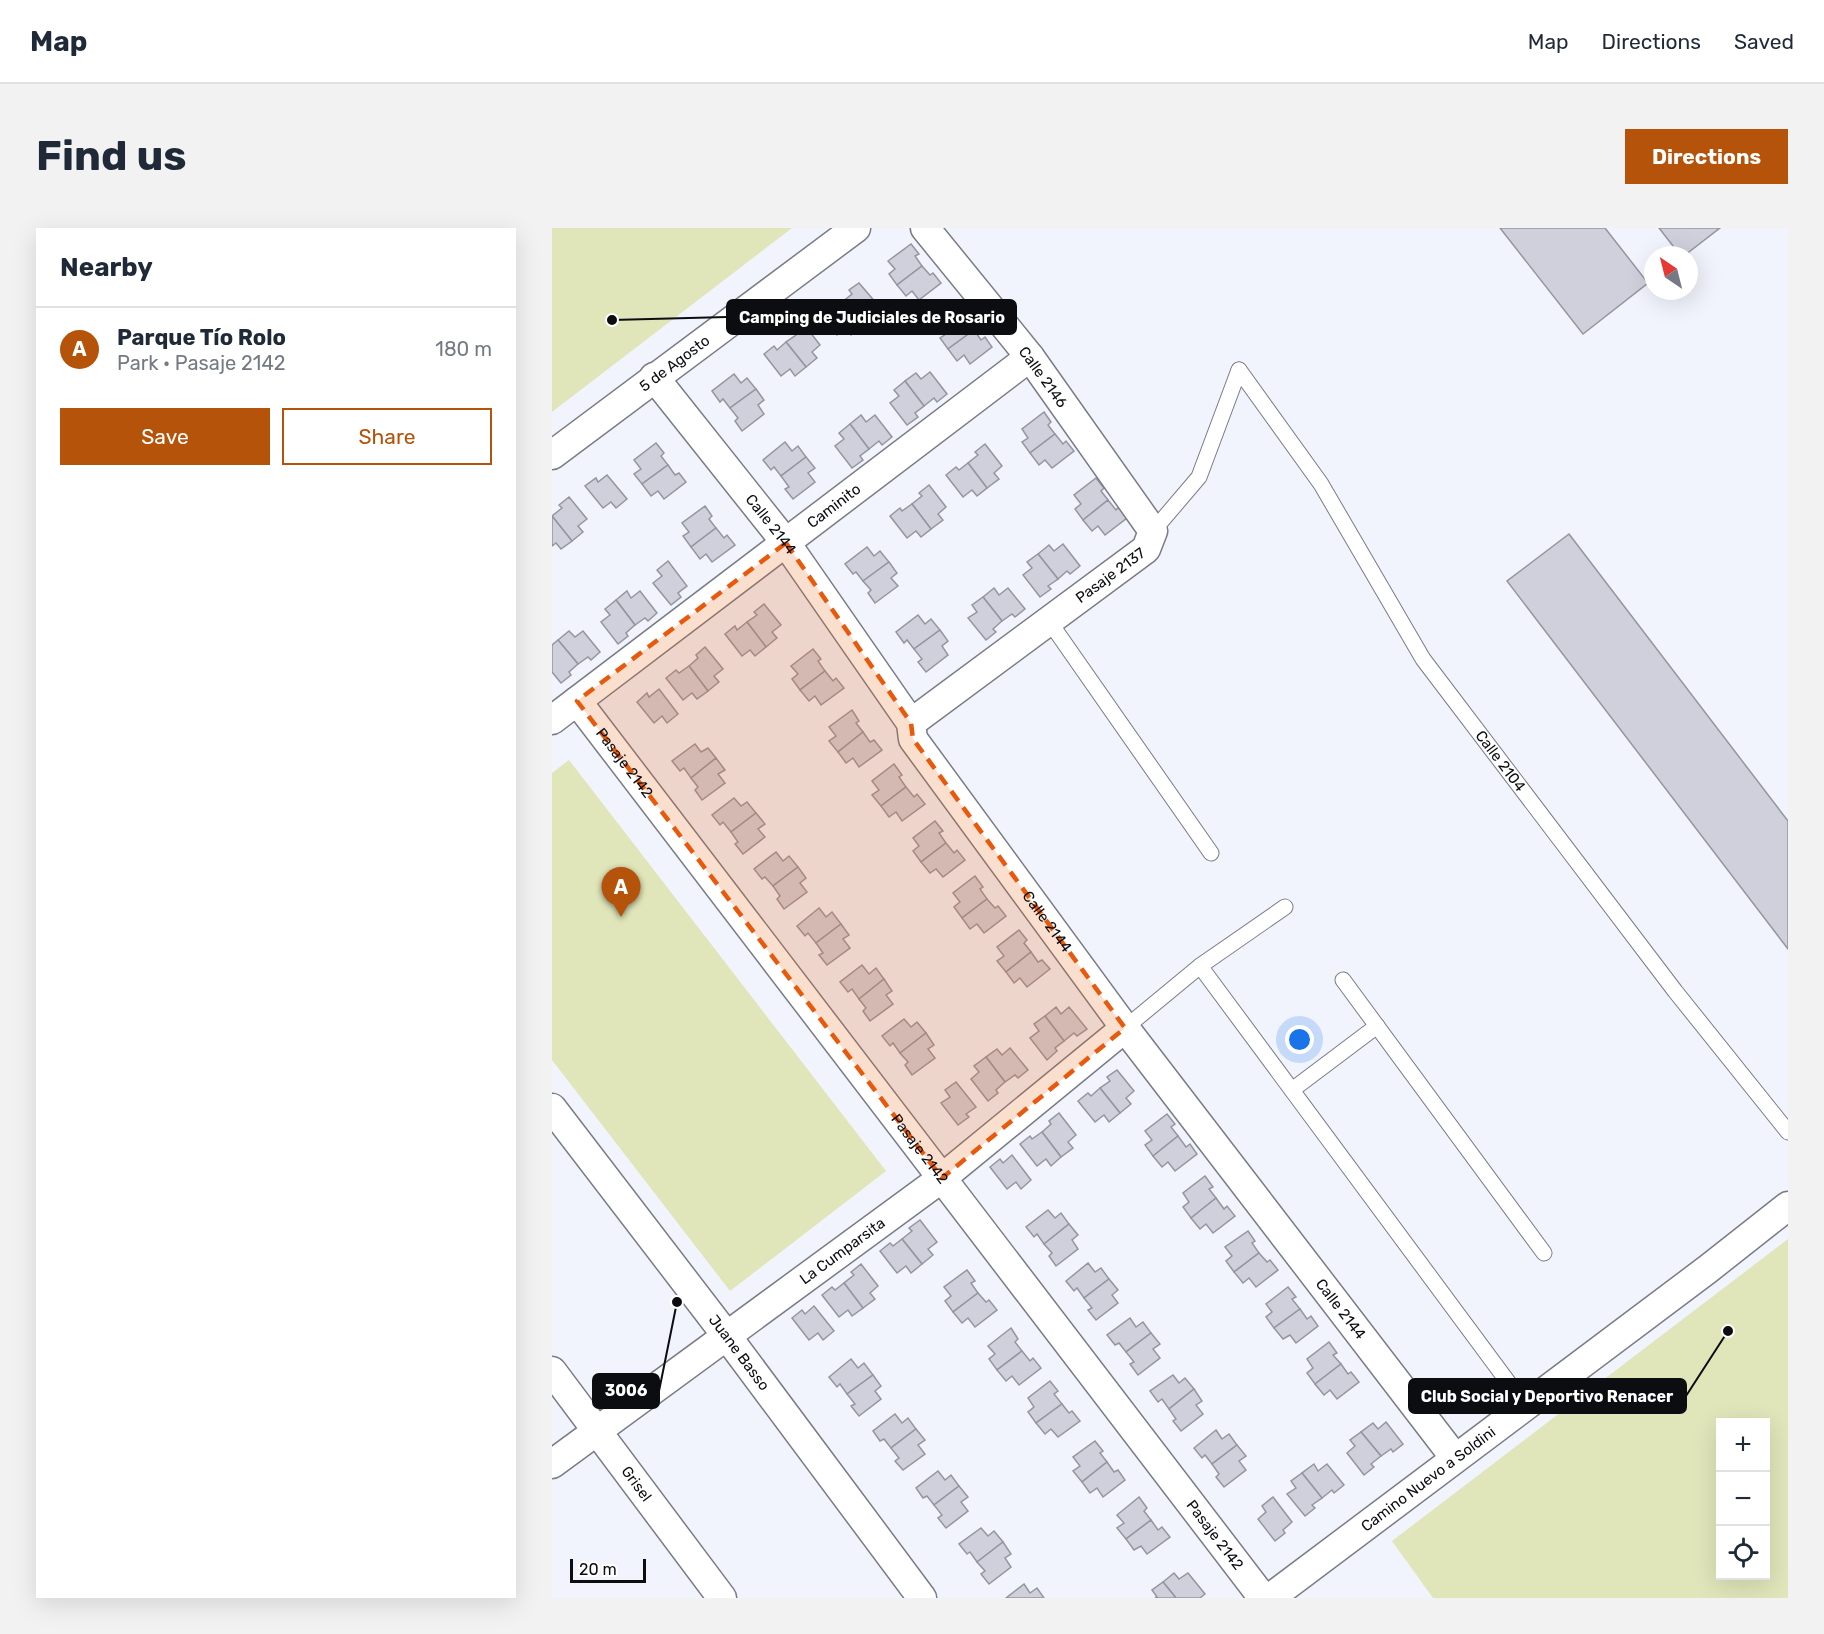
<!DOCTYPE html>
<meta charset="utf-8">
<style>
:root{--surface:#fff;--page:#f2f2f3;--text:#1f2937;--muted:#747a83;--line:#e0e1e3;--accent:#b45309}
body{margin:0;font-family:Rubik,sans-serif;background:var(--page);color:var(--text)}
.controls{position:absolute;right:18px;bottom:18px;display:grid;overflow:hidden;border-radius:0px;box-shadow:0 6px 24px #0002}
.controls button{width:54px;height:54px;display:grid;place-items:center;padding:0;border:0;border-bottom:2px solid var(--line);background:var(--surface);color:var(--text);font:30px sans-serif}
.compass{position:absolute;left:1092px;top:18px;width:54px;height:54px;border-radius:50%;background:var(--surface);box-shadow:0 6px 24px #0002;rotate:325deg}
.scale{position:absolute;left:18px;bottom:15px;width:76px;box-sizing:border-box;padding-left:6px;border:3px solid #0c0d11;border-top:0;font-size:16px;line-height:21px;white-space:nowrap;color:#0c0d11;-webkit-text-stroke:4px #fff;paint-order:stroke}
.you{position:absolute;left:748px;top:812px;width:21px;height:21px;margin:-15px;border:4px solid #fff;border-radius:50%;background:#1a73e8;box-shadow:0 0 0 9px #1a73e833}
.badge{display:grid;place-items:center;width:39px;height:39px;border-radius:50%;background:var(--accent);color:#fff;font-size:20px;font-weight:700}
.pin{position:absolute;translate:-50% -50px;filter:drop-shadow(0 2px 3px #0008)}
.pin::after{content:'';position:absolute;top:32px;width:21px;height:18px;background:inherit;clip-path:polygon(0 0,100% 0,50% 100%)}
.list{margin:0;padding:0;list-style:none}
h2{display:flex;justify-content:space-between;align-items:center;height:78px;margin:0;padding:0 24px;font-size:26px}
h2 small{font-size:20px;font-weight:400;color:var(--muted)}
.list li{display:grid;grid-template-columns:39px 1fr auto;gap:18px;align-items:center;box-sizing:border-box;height:84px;padding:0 24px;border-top:2px solid var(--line)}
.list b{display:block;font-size:22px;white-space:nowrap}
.list p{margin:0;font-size:20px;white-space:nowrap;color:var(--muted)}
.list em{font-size:20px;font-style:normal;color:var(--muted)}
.actions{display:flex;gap:12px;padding:18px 24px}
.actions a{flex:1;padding:14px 0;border:2px solid var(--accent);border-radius:0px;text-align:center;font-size:21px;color:var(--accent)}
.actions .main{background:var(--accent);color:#fff}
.icon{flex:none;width:33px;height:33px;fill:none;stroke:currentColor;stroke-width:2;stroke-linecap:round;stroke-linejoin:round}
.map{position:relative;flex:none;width:1236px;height:1370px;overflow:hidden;border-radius:0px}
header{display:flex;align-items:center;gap:36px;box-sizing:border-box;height:84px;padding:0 30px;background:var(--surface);border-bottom:2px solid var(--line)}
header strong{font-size:28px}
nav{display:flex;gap:33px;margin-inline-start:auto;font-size:21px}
.intro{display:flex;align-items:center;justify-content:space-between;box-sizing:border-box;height:144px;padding:0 36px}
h1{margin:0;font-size:42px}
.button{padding:15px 27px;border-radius:0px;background:var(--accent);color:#fff;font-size:21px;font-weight:700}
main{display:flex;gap:36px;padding:0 36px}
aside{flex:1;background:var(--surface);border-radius:0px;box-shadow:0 6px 24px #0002}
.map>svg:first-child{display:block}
.green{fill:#e0e5ba;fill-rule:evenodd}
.building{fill:#d0d0dc;stroke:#9595a0;stroke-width:1.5}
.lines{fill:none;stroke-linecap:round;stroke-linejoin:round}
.lane-casing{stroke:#797c86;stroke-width:17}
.street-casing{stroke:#797c86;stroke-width:31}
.lane{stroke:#fff;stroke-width:15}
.street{stroke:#fff;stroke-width:28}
.marked{fill:#e8590c;fill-opacity:0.2;stroke:#e8590c;stroke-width:4.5;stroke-dasharray:12 8;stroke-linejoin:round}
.labels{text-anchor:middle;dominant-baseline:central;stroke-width:4.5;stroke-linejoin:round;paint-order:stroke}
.street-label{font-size:15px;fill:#0c0d11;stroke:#fff}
.leader{fill:none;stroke:#0c0d11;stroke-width:2}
.callout-dot{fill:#0c0d11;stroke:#fff;stroke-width:2}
.callout{fill:#0c0d11;stroke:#0c0d11;stroke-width:2}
.callout-label{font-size:16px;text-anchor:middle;font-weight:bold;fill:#fff}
</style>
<header>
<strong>Map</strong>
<nav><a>Map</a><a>Directions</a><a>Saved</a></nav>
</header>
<div class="intro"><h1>Find us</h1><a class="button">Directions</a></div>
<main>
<aside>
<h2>Nearby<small></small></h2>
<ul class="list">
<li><span class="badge">A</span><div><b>Parque Tío Rolo</b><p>Park · Pasaje 2142</p></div><em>180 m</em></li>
</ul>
<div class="actions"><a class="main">Save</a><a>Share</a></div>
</aside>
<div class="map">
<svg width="1236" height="1370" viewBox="0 0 1236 1370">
<rect width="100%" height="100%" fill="#f1f4fd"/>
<g class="green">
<polygon points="0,0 240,0 0,184"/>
<polygon points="17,532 334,943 178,1063 0,832 0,545"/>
<path d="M 1236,1011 L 1236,1370 L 881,1370 L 840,1313 ZM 1214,1194 L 1214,1348 L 1168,1348 L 1168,1194 Z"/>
</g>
<g class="building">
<polygon points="948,0 1053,0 1096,55 1031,106"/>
<polygon points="1107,0 1168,0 1133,27 1128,27"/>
<polygon points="359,16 367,26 363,28 370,38 345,57 337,46 343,41 336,33"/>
<polygon points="370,38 378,47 381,45 389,55 367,72 360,63 354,68 345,57"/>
<polygon points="307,55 325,76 316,83 321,90 310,98 290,74 300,66 297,62"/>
<polygon points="290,74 310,98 299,107 294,101 285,107 268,85 278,78 281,81"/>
<polygon points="410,80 418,90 414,93 422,102 396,121 388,110 394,106 388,97"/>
<polygon points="251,95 268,117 260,124 265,130 254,139 234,114 244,107 241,103"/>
<polygon points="422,102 429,112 433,109 440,119 418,136 412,127 405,133 396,121"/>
<polygon points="234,114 254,139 243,148 238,141 229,148 212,126 222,118 225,122"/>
<polygon points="378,144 395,166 385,174 382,170 372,178 353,153 364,145 369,151"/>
<polygon points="182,146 189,155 195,150 204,161 178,180 171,171 168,174 160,163"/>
<polygon points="353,153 372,178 363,185 366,189 355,197 338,175 347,168 342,162"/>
<polygon points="204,161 212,172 206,177 212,186 190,203 183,193 186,190 178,180"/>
<polygon points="492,184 499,194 496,197 503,206 478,225 470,214 476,210 470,201"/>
<polygon points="309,187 314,194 323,187 340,209 330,217 327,213 317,221 298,196"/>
<polygon points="298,196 317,221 308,228 311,232 300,240 283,218 292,211 287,205"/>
<polygon points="503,206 511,216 514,213 522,223 500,240 493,232 487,237 478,225"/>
<polygon points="233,214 240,223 246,218 254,229 229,248 222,239 219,242 211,232"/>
<polygon points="104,215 112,225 109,228 116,237 90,256 82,246 89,241 82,232"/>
<polygon points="433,216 450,238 442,245 447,251 435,260 416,235 426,227 423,224"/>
<polygon points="254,229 263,240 256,245 263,254 241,271 233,261 237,259 229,248"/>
<polygon points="416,235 435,260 425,268 420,262 411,269 394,247 404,239 407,242"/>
<polygon points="116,237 123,247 127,245 134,254 112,271 106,263 99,268 90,256"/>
<polygon points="55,247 75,271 64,280 59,274 51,280 33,258 44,250 46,254"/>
<polygon points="544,250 552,260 549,263 556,272 531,292 523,281 529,276 522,267"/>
<polygon points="377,257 394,279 386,286 391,292 379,301 360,276 370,268 367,265"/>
<polygon points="17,269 35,291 26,298 31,304 20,313 0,288 10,280 7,277"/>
<polygon points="556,272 564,282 567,279 575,290 553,307 546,298 540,303 531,292"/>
<polygon points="360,276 379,301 369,309 364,303 355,310 338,288 348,280 350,283"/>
<polygon points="153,278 160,288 157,291 164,300 139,319 131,308 137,304 130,295"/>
<polygon points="0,288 20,313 9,321 4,315 0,318"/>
<polygon points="164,300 172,310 175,307 183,317 160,334 154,326 148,331 139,319"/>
<polygon points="1017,306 1236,593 1236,721 955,353"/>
<polygon points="511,316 528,338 518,346 515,343 506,351 486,326 497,317 502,323"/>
<polygon points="315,319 322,328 328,323 337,334 311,353 304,344 301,346 293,336"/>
<polygon points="486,326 506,351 496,358 499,361 488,369 471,347 480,340 475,334"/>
<polygon points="116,333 135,358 126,365 129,369 119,377 101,355 110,348 105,342"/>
<polygon points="337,334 345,345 339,350 346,358 323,375 316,365 319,362 311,353"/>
<polygon points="442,360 447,367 456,360 473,381 463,389 460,386 450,393 431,369"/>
<polygon points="75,363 79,370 88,363 105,385 96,393 93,390 83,397 64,372"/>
<polygon points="431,369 450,393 441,401 444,404 434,412 416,390 425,384 420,377"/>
<polygon points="64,372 83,397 74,405 76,408 66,416 49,394 58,387 53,381"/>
<polygon points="212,376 229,397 220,404 225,410 214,419 195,394 205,387 202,384"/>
<polygon points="366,387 373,396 379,391 388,402 362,421 355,412 352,415 344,404"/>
<polygon points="195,394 214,419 203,428 198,422 190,428 173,406 183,398 185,402"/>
<polygon points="388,402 396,413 390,418 396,427 374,444 366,434 370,431 362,421"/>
<polygon points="17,403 23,409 31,403 48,424 39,432 36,429 26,436 6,412"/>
<polygon points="6,412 26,436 17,444 19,447 9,455 0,444 0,417"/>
<polygon points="153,419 171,441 162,448 167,454 156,463 137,438 146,430 144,427"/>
<polygon points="261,421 269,431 266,433 273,443 248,462 240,451 246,446 239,438"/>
<polygon points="137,438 156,463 145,471 140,465 131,472 114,450 124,442 127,445"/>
<polygon points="273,443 281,453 284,450 292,460 269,477 263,468 257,473 248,462"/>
<polygon points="107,461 126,486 115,495 110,488 102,495 85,474 95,465 97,469"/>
<polygon points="300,482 307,493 304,495 311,504 286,524 277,513 284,508 277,499"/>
<polygon points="311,504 318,514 322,512 330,522 307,539 301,530 294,535 286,524"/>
<polygon points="143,516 149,524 156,520 164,530 139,550 132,540 128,543 120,533"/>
<polygon points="164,530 173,542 166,546 173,555 150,572 143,562 146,559 139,550"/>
<polygon points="342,536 350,547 347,549 354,559 329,578 320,567 327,562 320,553"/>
<polygon points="354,559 362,569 365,566 373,576 350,593 344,584 337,589 329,578"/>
<polygon points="182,570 189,578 195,574 204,585 179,604 171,594 168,597 160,587"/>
<polygon points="204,585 213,596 206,601 213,609 191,626 183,616 186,614 179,604"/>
<polygon points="383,593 391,603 387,605 394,615 369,634 361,623 367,618 361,610"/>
<polygon points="394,615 402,625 405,622 413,632 391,649 384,641 378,645 369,634"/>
<polygon points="224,624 231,633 237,628 246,639 221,658 213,649 210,651 202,641"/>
<polygon points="246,639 254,650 248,655 255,664 232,681 225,671 228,668 221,658"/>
<polygon points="423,648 431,659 428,661 435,671 410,690 402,679 408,674 401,665"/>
<polygon points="435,671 443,680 446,678 454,688 432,705 425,696 418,701 410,690"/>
<polygon points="267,680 274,689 280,684 289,696 264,715 256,705 253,708 245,698"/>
<polygon points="289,696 297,707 291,711 298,720 275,737 267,727 271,725 264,715"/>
<polygon points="467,702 475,712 472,715 479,724 454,744 445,733 452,728 445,719"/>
<polygon points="479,724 486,734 490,732 498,741 475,759 468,750 462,755 454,744"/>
<polygon points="310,737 317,746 324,740 332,751 307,771 300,761 296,764 288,754"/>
<polygon points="332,751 340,763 334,767 341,776 318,793 311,783 314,780 307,771"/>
<polygon points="504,779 509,786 517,779 535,801 525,808 522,805 512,813 493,788"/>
<polygon points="493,788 512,813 503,820 505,823 495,832 478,810 487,803 482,796"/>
<polygon points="352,791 359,799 365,794 374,805 348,825 341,815 338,818 330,808"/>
<polygon points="374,805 382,817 376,821 383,830 360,847 353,837 356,834 348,825"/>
<polygon points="458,820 476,842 466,850 463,847 453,854 434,829 445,821 450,827"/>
<polygon points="434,829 453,854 444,862 446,865 436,873 419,851 427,844 422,838"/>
<polygon points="565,842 582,863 574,870 579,876 568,885 548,860 558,853 555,849"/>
<polygon points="404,854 424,879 414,886 417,889 406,897 389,875 398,869 393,862"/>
<polygon points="548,860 568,885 557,894 552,887 543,894 526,873 536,865 539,868"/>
<polygon points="507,885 524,907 516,914 521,920 509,929 490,904 499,896 497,893"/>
<polygon points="615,886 623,896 619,899 626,908 601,928 593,917 600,912 593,903"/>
<polygon points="490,904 509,929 499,938 494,931 485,938 468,916 478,908 480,911"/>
<polygon points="626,908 634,919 638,916 645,926 623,943 616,934 610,939 601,928"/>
<polygon points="460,927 479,952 469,961 464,954 455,961 438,939 448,931 451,935"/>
<polygon points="653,948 661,959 657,961 664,970 639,990 631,979 637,974 631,965"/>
<polygon points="664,970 672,981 675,978 683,988 661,1005 654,996 648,1001 639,990"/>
<polygon points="496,982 503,990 509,985 517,996 492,1016 485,1006 482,1009 474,999"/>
<polygon points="368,992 385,1014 376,1021 381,1027 370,1036 350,1011 360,1003 357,1000"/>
<polygon points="517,996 526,1007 520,1012 526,1021 504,1038 497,1028 500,1025 492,1016"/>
<polygon points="696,1003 703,1013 700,1015 707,1025 682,1044 674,1033 680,1028 673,1019"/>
<polygon points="350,1011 370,1036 359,1045 354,1038 345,1045 328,1023 338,1015 341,1018"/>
<polygon points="707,1025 715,1034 718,1032 726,1042 704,1059 697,1050 691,1055 682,1044"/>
<polygon points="536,1035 543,1044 549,1040 557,1051 532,1070 525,1060 522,1063 514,1053"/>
<polygon points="309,1036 326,1058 318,1065 323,1071 311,1080 292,1055 302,1047 299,1044"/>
<polygon points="415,1042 423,1053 419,1055 426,1065 401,1084 393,1073 399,1068 392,1059"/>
<polygon points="557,1051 566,1062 560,1067 566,1075 544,1092 536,1082 540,1080 532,1070"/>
<polygon points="292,1055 311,1080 300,1088 296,1082 287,1089 270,1067 280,1059 283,1062"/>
<polygon points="736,1059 744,1069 740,1071 748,1081 722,1100 714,1089 720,1084 714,1076"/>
<polygon points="426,1065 434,1074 437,1072 445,1082 423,1099 416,1090 410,1095 401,1084"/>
<polygon points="262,1078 282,1103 271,1112 266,1105 257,1112 240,1090 250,1082 253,1086"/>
<polygon points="748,1081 755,1091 759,1088 766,1098 744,1115 738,1107 731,1111 722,1100"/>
<polygon points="578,1090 584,1099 591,1094 599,1105 574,1124 567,1115 563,1117 555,1107"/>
<polygon points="459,1100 466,1111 463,1114 470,1123 445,1142 437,1131 443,1126 436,1118"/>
<polygon points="599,1105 608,1116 601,1121 608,1130 586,1147 578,1136 582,1134 574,1124"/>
<polygon points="777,1114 785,1125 781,1127 789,1136 763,1156 755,1145 761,1140 755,1131"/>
<polygon points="470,1123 478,1133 481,1130 489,1140 467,1157 460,1148 454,1153 445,1142"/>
<polygon points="299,1131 306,1140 312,1135 321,1147 295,1166 288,1156 285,1159 277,1149"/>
<polygon points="789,1136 796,1146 799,1144 807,1154 785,1171 778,1162 772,1167 763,1156"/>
<polygon points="321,1147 329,1158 323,1163 329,1171 307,1188 299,1178 303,1176 295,1166"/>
<polygon points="621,1147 627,1155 633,1150 642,1161 617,1181 610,1171 606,1174 598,1163"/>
<polygon points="498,1153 506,1163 502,1166 510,1176 484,1195 476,1184 482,1179 476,1170"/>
<polygon points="642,1161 650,1173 644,1177 651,1186 629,1203 621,1193 624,1191 617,1181"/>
<polygon points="510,1176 517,1185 520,1183 528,1193 506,1209 499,1201 493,1206 484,1195"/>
<polygon points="343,1186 350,1195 356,1190 364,1201 339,1220 332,1211 328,1213 321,1203"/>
<polygon points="834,1194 851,1216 841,1224 839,1221 829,1228 809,1204 821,1195 826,1201"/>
<polygon points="364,1201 373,1212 366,1217 373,1226 351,1242 343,1233 347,1230 339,1220"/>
<polygon points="664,1202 670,1211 677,1206 685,1217 660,1236 653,1227 650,1230 642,1220"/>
<polygon points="809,1204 829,1228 819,1236 822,1239 812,1247 795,1225 803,1218 798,1212"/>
<polygon points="543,1213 551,1223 548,1225 555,1234 530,1254 521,1243 528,1238 521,1229"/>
<polygon points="685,1217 694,1228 687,1233 694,1242 672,1259 664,1249 667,1246 660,1236"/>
<polygon points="555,1234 562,1244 566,1242 573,1252 551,1269 545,1260 538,1265 530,1254"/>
<polygon points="762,1236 766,1243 775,1236 792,1257 782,1265 780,1262 770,1270 750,1245"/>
<polygon points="386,1243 393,1252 399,1247 407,1258 382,1277 375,1268 371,1270 364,1260"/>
<polygon points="750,1245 770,1270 760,1277 763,1280 753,1288 735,1266 744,1260 739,1253"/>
<polygon points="407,1258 416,1269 409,1274 416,1283 394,1300 386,1290 390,1287 382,1277"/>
<polygon points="587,1269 595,1280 592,1283 599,1292 574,1311 565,1300 572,1295 565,1287"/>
<polygon points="721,1269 740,1294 731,1302 733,1305 723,1313 706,1291 714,1284 710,1278"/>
<polygon points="599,1292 606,1302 610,1299 618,1309 595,1326 589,1318 582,1322 574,1311"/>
<polygon points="429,1300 436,1308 442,1303 451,1314 425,1334 418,1324 415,1326 407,1316"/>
<polygon points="451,1314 459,1326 453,1330 459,1339 437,1356 429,1346 433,1343 425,1334"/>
<polygon points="622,1345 627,1351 636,1345 653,1366 648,1370 624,1370 611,1354"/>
<polygon points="611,1354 624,1370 603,1370 605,1369 600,1362"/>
<polygon points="472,1356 478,1365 485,1360 492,1370 454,1370"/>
</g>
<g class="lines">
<g class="lane-casing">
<g id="lane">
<path id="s1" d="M 687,142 L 769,256 L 871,431 L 1123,763 L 1236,904"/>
<polyline points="601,303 647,249 687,142"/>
<polyline points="497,393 659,625"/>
<polyline points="648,738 973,1177"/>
<polyline points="791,752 992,1025"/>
<polyline points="573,800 648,738 733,679"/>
<polyline points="740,862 825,798"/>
</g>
</g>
<g class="street-casing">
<g id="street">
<path id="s2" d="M 102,149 L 234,315 L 359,495 L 361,511 L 573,800 L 903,1230"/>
<path id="s3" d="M 0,227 L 304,0"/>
<path id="s4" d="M 25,473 L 711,1370"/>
<path id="s5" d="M 0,492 L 478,129"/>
<path id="s6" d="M 359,495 L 594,321 L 601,303 L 478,129 L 373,0"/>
<path id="s7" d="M 0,880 L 174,1107 L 370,1370"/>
<path id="s8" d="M 0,1143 L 170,1370"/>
<path id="s9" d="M 0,1236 L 390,950 L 573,800"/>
<path id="s10" d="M 718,1370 L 1156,1041 L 1236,978"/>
</g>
</g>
<use href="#lane" class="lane"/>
<use href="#street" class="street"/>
</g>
<path class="marked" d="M 234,315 L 359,495 L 361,511 L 573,800 L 390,950 L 25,473 Z"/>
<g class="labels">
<g class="street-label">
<text stroke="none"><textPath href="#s3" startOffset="153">5 de Agosto</textPath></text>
<text transform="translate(491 149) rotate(54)">Calle 2146</text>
<text stroke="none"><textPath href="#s5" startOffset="354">Caminito</textPath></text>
<text stroke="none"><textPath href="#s2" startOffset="188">Calle 2144</textPath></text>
<text stroke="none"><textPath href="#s6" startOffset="248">Pasaje 2137</textPath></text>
<text stroke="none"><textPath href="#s1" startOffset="471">Calle 2104</textPath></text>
<text stroke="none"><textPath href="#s4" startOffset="78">Pasaje 2142</textPath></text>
<text stroke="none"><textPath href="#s2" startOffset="674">Calle 2144</textPath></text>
<text stroke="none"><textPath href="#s4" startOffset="564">Pasaje 2142</textPath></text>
<text stroke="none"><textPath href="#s9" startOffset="360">La Cumparsita</textPath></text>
<text stroke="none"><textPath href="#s2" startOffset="1160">Calle 2144</textPath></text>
<text stroke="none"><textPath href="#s7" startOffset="308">Juane Basso</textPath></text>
<text stroke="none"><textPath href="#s10" startOffset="198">Camino Nuevo a Soldini</textPath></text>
<text stroke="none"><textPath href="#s8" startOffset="141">Grisel</textPath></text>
<text stroke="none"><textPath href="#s4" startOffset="1050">Pasaje 2142</textPath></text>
</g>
</g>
<path class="leader" d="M60 92L175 89M125 1074L107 1163M1176 1103L1134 1168"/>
<g class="callout-dot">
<circle cx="60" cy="92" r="6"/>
<circle cx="125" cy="1074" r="6"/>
<circle cx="1176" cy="1103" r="6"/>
</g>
<g class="callout">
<rect x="175" y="72" width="289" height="34" rx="6"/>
<rect x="41" y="1146" width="66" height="34" rx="6"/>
<rect x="857" y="1151" width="277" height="34" rx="6"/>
</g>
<g class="callout-label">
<text x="320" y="95">Camping de Judiciales de Rosario</text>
<text x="74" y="1168">3006</text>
<text x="995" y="1174">Club Social y Deportivo Renacer</text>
</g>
</svg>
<div class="controls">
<button>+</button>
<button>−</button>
<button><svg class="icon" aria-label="locate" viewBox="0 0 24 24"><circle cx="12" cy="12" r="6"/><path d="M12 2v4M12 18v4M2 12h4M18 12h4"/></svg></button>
</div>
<svg class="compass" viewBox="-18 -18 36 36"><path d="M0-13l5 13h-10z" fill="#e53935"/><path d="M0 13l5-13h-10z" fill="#747a83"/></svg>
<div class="scale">20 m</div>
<div class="you"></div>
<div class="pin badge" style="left:69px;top:689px">A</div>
</div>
</main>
